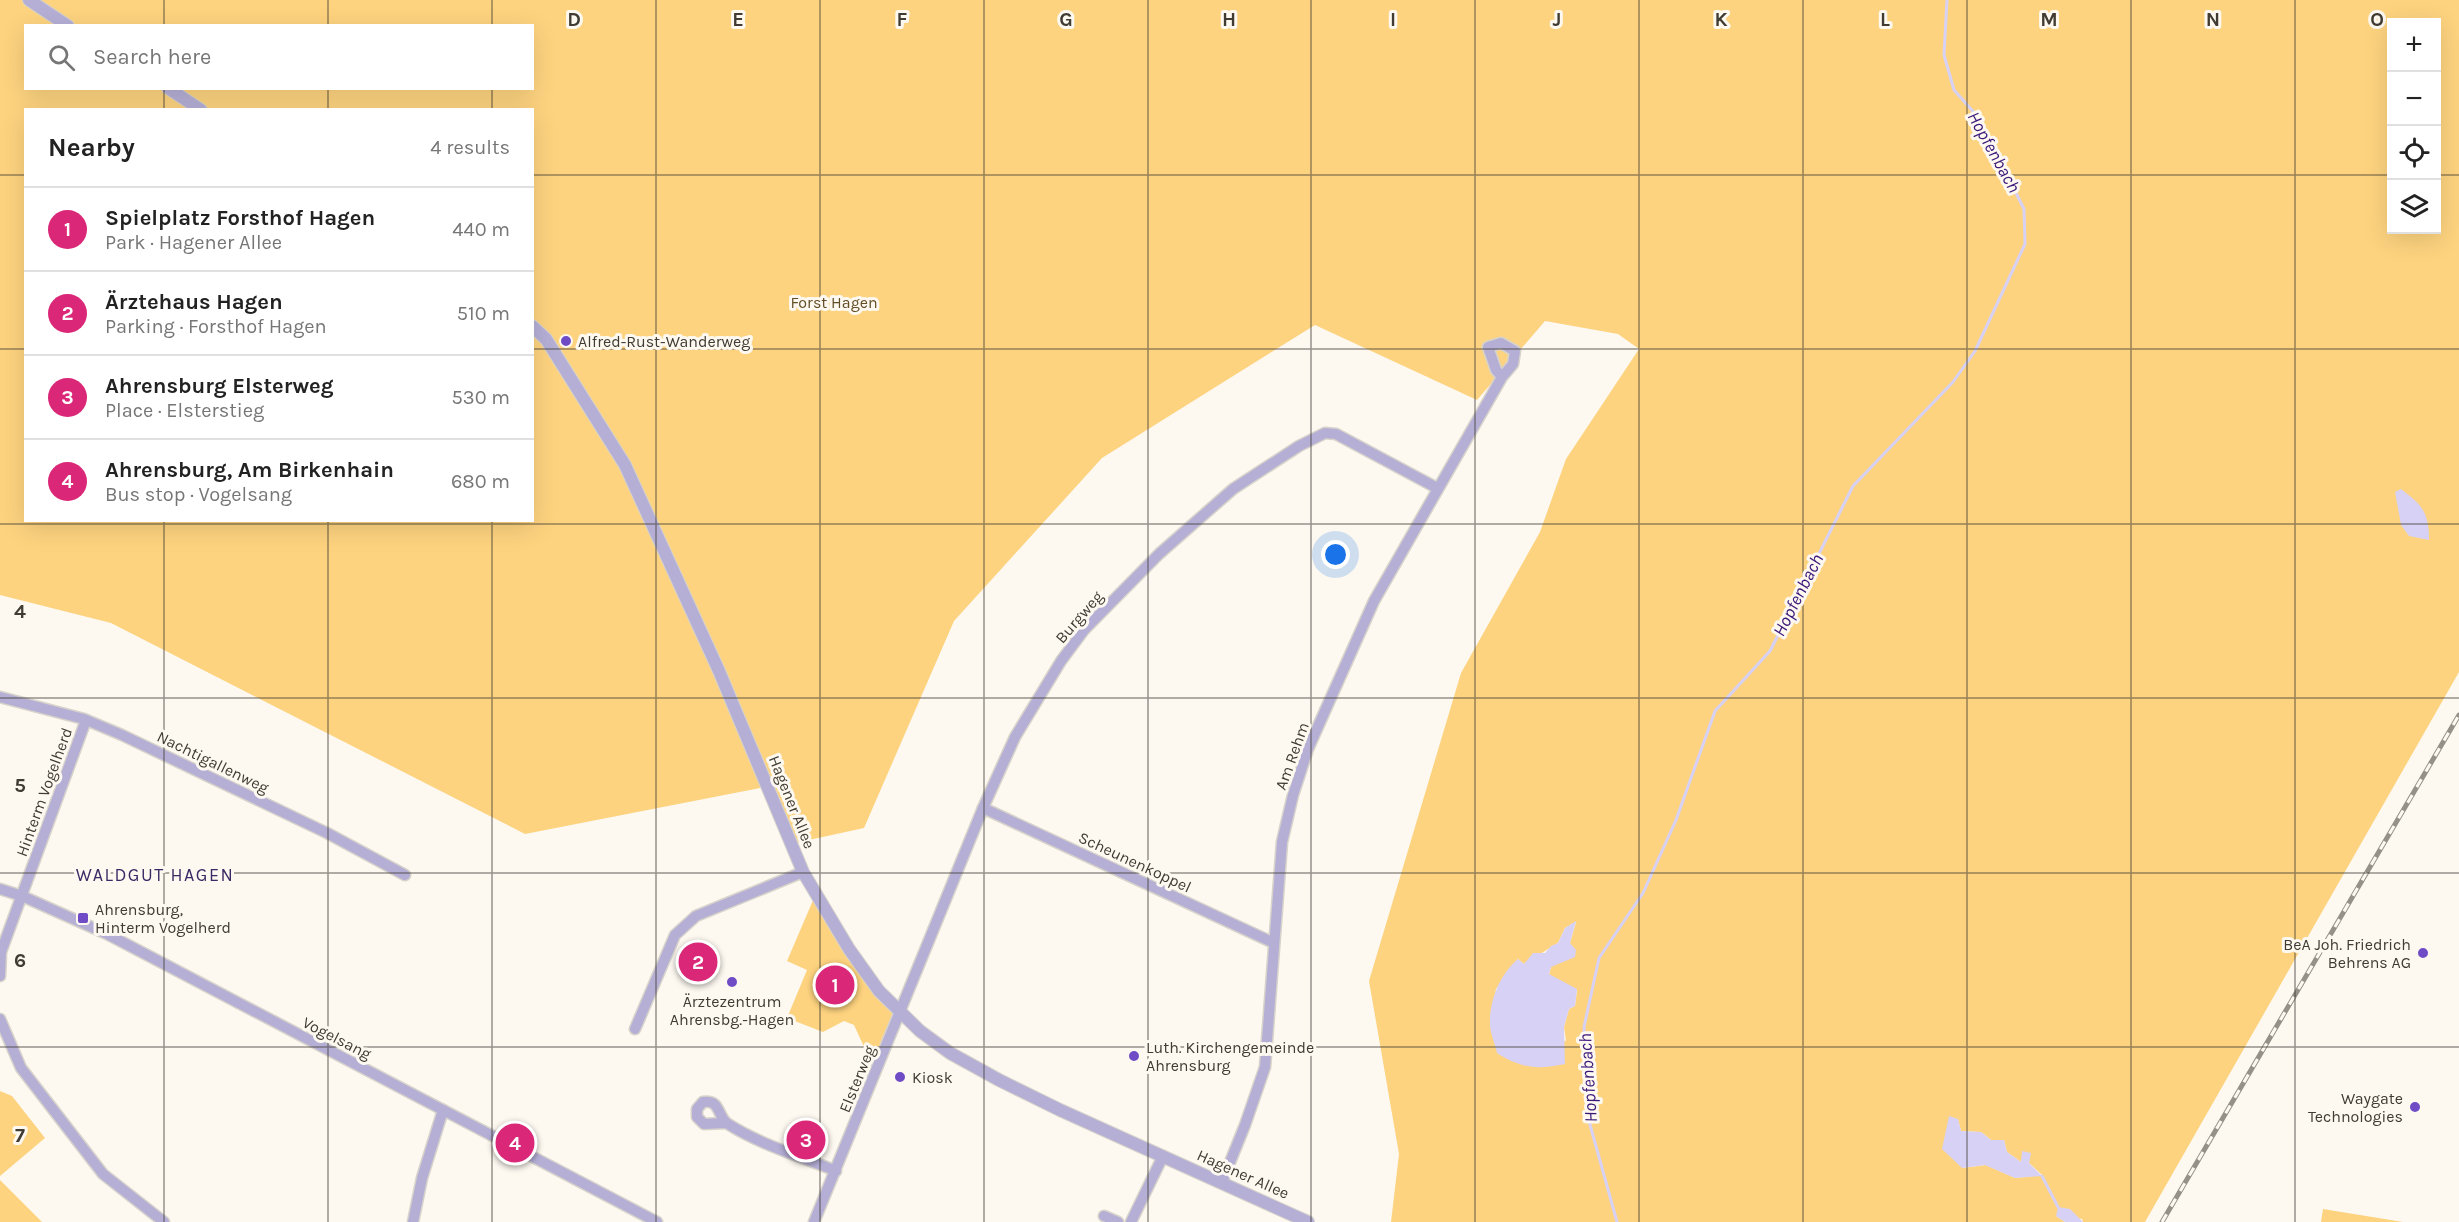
<!DOCTYPE html>
<meta charset="utf-8">
<style>
:root{--surface:#fff;--page:#f6f6f6;--text:#222;--muted:#767676;--line:#e0e0e0;--accent:#db2777}
body{margin:0;font-family:Karla,sans-serif;background:var(--page);color:var(--text)}
.controls{position:absolute;right:18px;top:18px;display:grid;overflow:hidden;border-radius:0px;box-shadow:0 6px 24px #0002}
.controls button{width:54px;height:54px;display:grid;place-items:center;padding:0;border:0;border-bottom:2px solid var(--line);background:var(--surface);color:var(--text);font:30px sans-serif}
.you{position:absolute;left:1336px;top:555px;width:21px;height:21px;margin:-15px;border:4px solid #fff;border-radius:50%;background:#1a73e8;box-shadow:0 0 0 9px #1a73e833}
.badge{display:grid;place-items:center;width:39px;height:39px;border-radius:50%;background:var(--accent);color:#fff;font-size:20px;font-weight:700}
.pin{position:absolute;translate:-50% -50%;border:3px solid #fff;box-shadow:0 2px 6px #0006}
.list{margin:0;padding:0;list-style:none}
h2{display:flex;justify-content:space-between;align-items:center;height:78px;margin:0;padding:0 24px;font-size:26px}
h2 small{font-size:20px;font-weight:400;color:var(--muted)}
.list li{display:grid;grid-template-columns:39px 1fr auto;gap:18px;align-items:center;box-sizing:border-box;height:84px;padding:0 24px;border-top:2px solid var(--line)}
.list b{display:block;font-size:22px;white-space:nowrap}
.list p{margin:0;font-size:20px;white-space:nowrap;color:var(--muted)}
.list em{font-size:20px;font-style:normal;color:var(--muted)}
.icon{flex:none;width:33px;height:33px;fill:none;stroke:currentColor;stroke-width:2;stroke-linecap:round;stroke-linejoin:round}
.map{position:relative;flex:none;width:2459px;height:1222px;overflow:hidden}
.search{position:absolute;background:var(--surface);box-shadow:0 6px 24px #0002;left:24px;top:24px;width:510px;height:66px;display:flex;align-items:center;gap:15px;box-sizing:border-box;padding:0 21px;border-radius:0px;color:var(--muted);font-size:22px}
.panel{position:absolute;background:var(--surface);box-shadow:0 6px 24px #0002;left:24px;top:108px;width:510px;height:414px;border-radius:0px}
.map>svg:first-child{display:block}
.green{fill:#fdd37f;fill-rule:evenodd}
.water{fill:#d6d1f5}
.lines{fill:none;stroke-linecap:round;stroke-linejoin:round}
.stream{stroke:#d6d1f5;stroke-width:3}
.minor-casing{stroke:#d7d3cb;stroke-width:13}
.tertiary-casing{stroke:#d7d3cb;stroke-width:14}
.minor{stroke:#b5afd6;stroke-width:10}
.tertiary{stroke:#b5afd6;stroke-width:12}
.rail-casing{stroke:#959189;stroke-width:5}
.rail{stroke:#fdf9f1;stroke-width:3;stroke-dasharray:9;stroke-linecap:butt}
.grid{fill:none;stroke:#403c34;stroke-width:1.5;stroke-opacity:0.55}
.poi-dot{fill:#6f4cc5;stroke:#fdf9f1;stroke-width:2}
.labels{text-anchor:middle;dominant-baseline:central;stroke-width:6;stroke-linejoin:round;paint-order:stroke}
.park-label{font-size:16px;fill:#614e27;stroke:#fdf9f1}
.poi-label{font-size:16px;fill:#403c34;stroke:#fdf9f1;text-anchor:start}
.street-label{font-size:16px;fill:#403c34;stroke:#fdf9f1}
.water-label{font-size:18px;font-style:italic;fill:#3b177a;stroke:#fdf9f1}
.neighbourhood-label{font-size:18px;letter-spacing:1.5px;fill:#392964;stroke:#fdf9f1}
.grid-label{font-size:20px;text-anchor:middle;font-weight:bold;fill:#403c34;stroke:#fdf9f1;stroke-width:6;stroke-linejoin:round;paint-order:stroke}
</style>
<div class="map">
<svg width="2459" height="1222" viewBox="0 0 2459 1222">
<rect width="100%" height="100%" fill="#fdf9f1"/>
<g class="green">
<path d="M 0,0 L 2459,0 L 2459,672 L 2145,1222 L 2083,1222 L 2082,1219 L 2056,1216 L 2065,1222 L 1391,1222 L 1399,1154 L 1369,981 L 1461,673 L 1540,532 L 1566,459 L 1639,349 L 1618,334 L 1545,321 L 1477,400 L 1315,325 L 1102,458 L 954,621 L 864,828 L 795,843 L 771,786 L 525,834 L 111,623 L 0,595 ZM 2392,22 L 2436,22 L 2436,230 L 2392,230 ZM 26,26 L 532,26 L 532,88 L 26,88 ZM 26,110 L 532,110 L 532,520 L 26,520 ZM 1576,922 L 1570,943 L 1551,967 L 1549,975 L 1577,990 L 1575,1006 L 1569,1009 L 1564,1027 L 1566,1041 L 1490,1024 L 1496,989 L 1518,959 L 1524,964 L 1558,943 L 1565,928 ZM 1958,1119 L 1961,1131 L 1981,1132 L 1991,1140 L 2004,1140 L 2007,1152 L 2021,1162 L 2030,1153 L 2029,1163 L 2042,1175 L 2015,1178 L 1986,1165 L 1962,1168 Z"/>
<polygon points="814,898 876,995 893,1014 875,1056 865,1049 854,1025 844,1021 823,1032 787,1018 807,970 787,961"/>
<polygon points="0,1091 12,1096 45,1138 0,1176"/>
<polygon points="0,1180 42,1222 0,1222"/>
<polygon points="2323,1209 2403,1222 2321,1222"/>
</g>
<g class="water">
<path d="M 2401,489 C 2422,505 2429,512 2429,540 L 2409,536 L 2401,525 L 2395,492 Z"/>
<path d="M 1576,921 L 1570,943 L 1576,950 L 1575,957 L 1551,967 L 1549,974 L 1577,989 L 1575,1006 L 1569,1009 L 1564,1027 L 1565,1064 C 1538,1070 1520,1068 1497,1053 C 1495,1044 1490,1033 1490,1024 C 1489,1001 1500,974 1518,959 L 1524,964 L 1533,953 L 1545,953 L 1551,946 L 1558,943 L 1565,928 Z"/>
<polygon points="1949,1116 1958,1119 1961,1131 1981,1132 1991,1140 2004,1140 2007,1152 2021,1162 2022,1151 2031,1153 2029,1163 2042,1176 2015,1178 1985,1165 1962,1168 1942,1149"/>
<polygon points="2058,1207 2070,1209 2083,1222 2065,1222 2056,1216"/>
</g>
<g class="lines">
<g class="stream">
<polyline points="2042,1176 2058,1207"/>
<polyline points="1617,1222 1589,1121 1584,1027 1599,958 1643,893 1676,820 1715,711 1770,651 1853,486 1953,382 1975,351 2025,244 2024,209 1978,117 1954,90 1944,55 1947,0"/>
</g>
<g class="minor-casing">
<g id="minor">
<polyline points="0,697 84,719 122,735 327,833 405,875"/>
<polyline points="983,808 1274,943"/>
<polyline points="0,889 22,896 107,934 657,1222"/>
<polyline points="0,976 1,952 86,720"/>
<polyline points="0,1019 21,1068 103,1174 164,1222"/>
<polyline points="635,1029 675,935 696,916 803,872"/>
<path d="M 725,1123 L 704,1124 L 697,1117 L 697,1109 L 703,1102 C 721,1099 717,1117 728,1124 C 761,1145 800,1156 836,1171"/>
<polyline points="1222,1182 1245,1125 1265,1067 1282,842 1293,795 1308,749 1374,601 1502,377 1513,364 1515,351 1501,343 1488,347 1496,370 1502,377"/>
<polyline points="1104,1216 1118,1222"/>
<polyline points="413,1222 422,1178 443,1110"/>
<polyline points="814,1222 983,808 1015,737 1061,661 1084,630 1159,554 1233,489 1299,446 1325,433 1336,434 1437,488"/>
<polyline points="1131,1222 1163,1156"/>
</g>
</g>
<g class="tertiary-casing">
<g id="tertiary">
<polyline points="29,0 68,26"/>
<polyline points="168,88 201,110"/>
<polyline points="532,326 546,339 625,465 719,671 803,872 849,949 879,991 920,1031 950,1053 999,1080 1060,1110 1308,1222"/>
</g>
</g>
<use href="#minor" class="minor"/>
<use href="#tertiary" class="tertiary"/>
<g class="rail-casing">
<polyline id="rail" points="2162,1222 2459,715"/>
</g>
<use href="#rail" class="rail"/>
</g>
<path class="grid" d="M 164,0 L 164,26M 328,0 L 328,26M 492,0 L 492,26M 656,0 L 656,1222M 820,0 L 820,1222M 984,0 L 984,1222M 1148,0 L 1148,1222M 1311,0 L 1311,1222M 1475,0 L 1475,1222M 1639,0 L 1639,1222M 1803,0 L 1803,1222M 1967,0 L 1967,1222M 2131,0 L 2131,1222M 2295,0 L 2295,1222M 164,88 L 164,110M 328,88 L 328,110M 492,88 L 492,110M 0,175 L 26,175M 532,175 L 2392,175M 2436,175 L 2459,175M 0,349 L 26,349M 532,349 L 2459,349M 164,520 L 164,1222M 328,520 L 328,1222M 492,520 L 492,1222M 0,524 L 2459,524M 0,698 L 2459,698M 0,873 L 2459,873M 0,1047 L 2459,1047"/>
<g class="poi-dot">
<circle cx="566" cy="341" r="6"/>
<rect x="77" y="912" width="12" height="12" rx="3"/>
<circle cx="2423" cy="953" r="6"/>
<circle cx="732" cy="982" r="6"/>
<circle cx="1134" cy="1056" r="6"/>
<circle cx="900" cy="1077" r="6"/>
<circle cx="2415" cy="1107" r="6"/>
</g>
<g class="labels">
<g class="park-label">
<text x="834" y="302">Forst Hagen</text>
</g>
<g class="poi-label">
<text x="578" y="341">Alfred-Rust-Wanderweg</text>
<text x="95" y="909">Ahrensburg,<tspan x="95" dy="18">Hinterm Vogelherd</tspan></text>
<text x="2411" y="944" text-anchor="end">BeA Joh. Friedrich<tspan x="2411" dy="18">Behrens AG</tspan></text>
<text x="732" y="1001" text-anchor="middle">Ärztezentrum<tspan x="732" dy="18">Ahrensbg.-Hagen</tspan></text>
<text x="1146" y="1047">Luth. Kirchengemeinde<tspan x="1146" dy="18">Ahrensburg</tspan></text>
<text x="912" y="1077">Kiosk</text>
<text x="2403" y="1098" text-anchor="end">Waygate<tspan x="2403" dy="18">Technologies</tspan></text>
</g>
<g class="street-label">
<text transform="translate(1079 617) rotate(-49)">Burgweg</text>
<text transform="translate(1292 756) rotate(-70)">Am Rehm</text>
<text transform="translate(213 762) rotate(26)">Nachtigallenweg</text>
<text transform="translate(44 792) rotate(-70)">Hinterm Vogelherd</text>
<text transform="translate(792 802) rotate(68)">Hagener Allee</text>
<text transform="translate(1135 862) rotate(25)">Scheunenkoppel</text>
<text transform="translate(337 1038) rotate(27)">Vogelsang</text>
<text transform="translate(857 1079) rotate(-68)">Elsterweg</text>
<text transform="translate(1243 1174) rotate(24)">Hagener Allee</text>
</g>
<g class="water-label">
<text transform="translate(1994 152) rotate(61)">Hopfenbach</text>
<text transform="translate(1798 595) rotate(-63)">Hopfenbach</text>
<text transform="translate(1588 1078) rotate(-94)">Hopfenbach</text>
</g>
<g class="neighbourhood-label">
<text x="155" y="875">WALDGUT HAGEN</text>
</g>
</g>
<g class="grid-label">
<text x="574" y="26">D</text>
<text x="738" y="26">E</text>
<text x="902" y="26">F</text>
<text x="1066" y="26">G</text>
<text x="1229" y="26">H</text>
<text x="1393" y="26">I</text>
<text x="1557" y="26">J</text>
<text x="1721" y="26">K</text>
<text x="1885" y="26">L</text>
<text x="2049" y="26">M</text>
<text x="2213" y="26">N</text>
<text x="2377" y="26">O</text>
<text x="20" y="618">4</text>
<text x="20" y="792">5</text>
<text x="20" y="967">6</text>
<text x="20" y="1142">7</text>
</g>
</svg>
<div class="controls">
<button>+</button>
<button>−</button>
<button><svg class="icon" aria-label="locate" viewBox="0 0 24 24"><circle cx="12" cy="12" r="6"/><path d="M12 2v4M12 18v4M2 12h4M18 12h4"/></svg></button>
<button><svg class="icon" aria-label="layers" viewBox="0 0 24 24"><path d="M12 4l9 5-9 5-9-5zM3 14l9 5 9-5"/></svg></button>
</div>
<div class="you"></div>
<div class="pin badge" style="left:835px;top:985px">1</div>
<div class="pin badge" style="left:698px;top:962px">2</div>
<div class="pin badge" style="left:806px;top:1140px">3</div>
<div class="pin badge" style="left:515px;top:1143px">4</div>
<div class="search"><svg class="icon" aria-label="search" viewBox="0 0 24 24"><circle cx="10" cy="10" r="6"/><path d="M15 15l6 6"/></svg>Search here</div>
<section class="panel">
<h2>Nearby<small>4 results</small></h2>
<ul class="list">
<li><span class="badge">1</span><div><b>Spielplatz Forsthof Hagen</b><p>Park · Hagener Allee</p></div><em>440 m</em></li>
<li><span class="badge">2</span><div><b>Ärztehaus Hagen</b><p>Parking · Forsthof Hagen</p></div><em>510 m</em></li>
<li><span class="badge">3</span><div><b>Ahrensburg Elsterweg</b><p>Place · Elsterstieg</p></div><em>530 m</em></li>
<li><span class="badge">4</span><div><b>Ahrensburg, Am Birkenhain</b><p>Bus stop · Vogelsang</p></div><em>680 m</em></li>
</ul>
</section>
</div>
